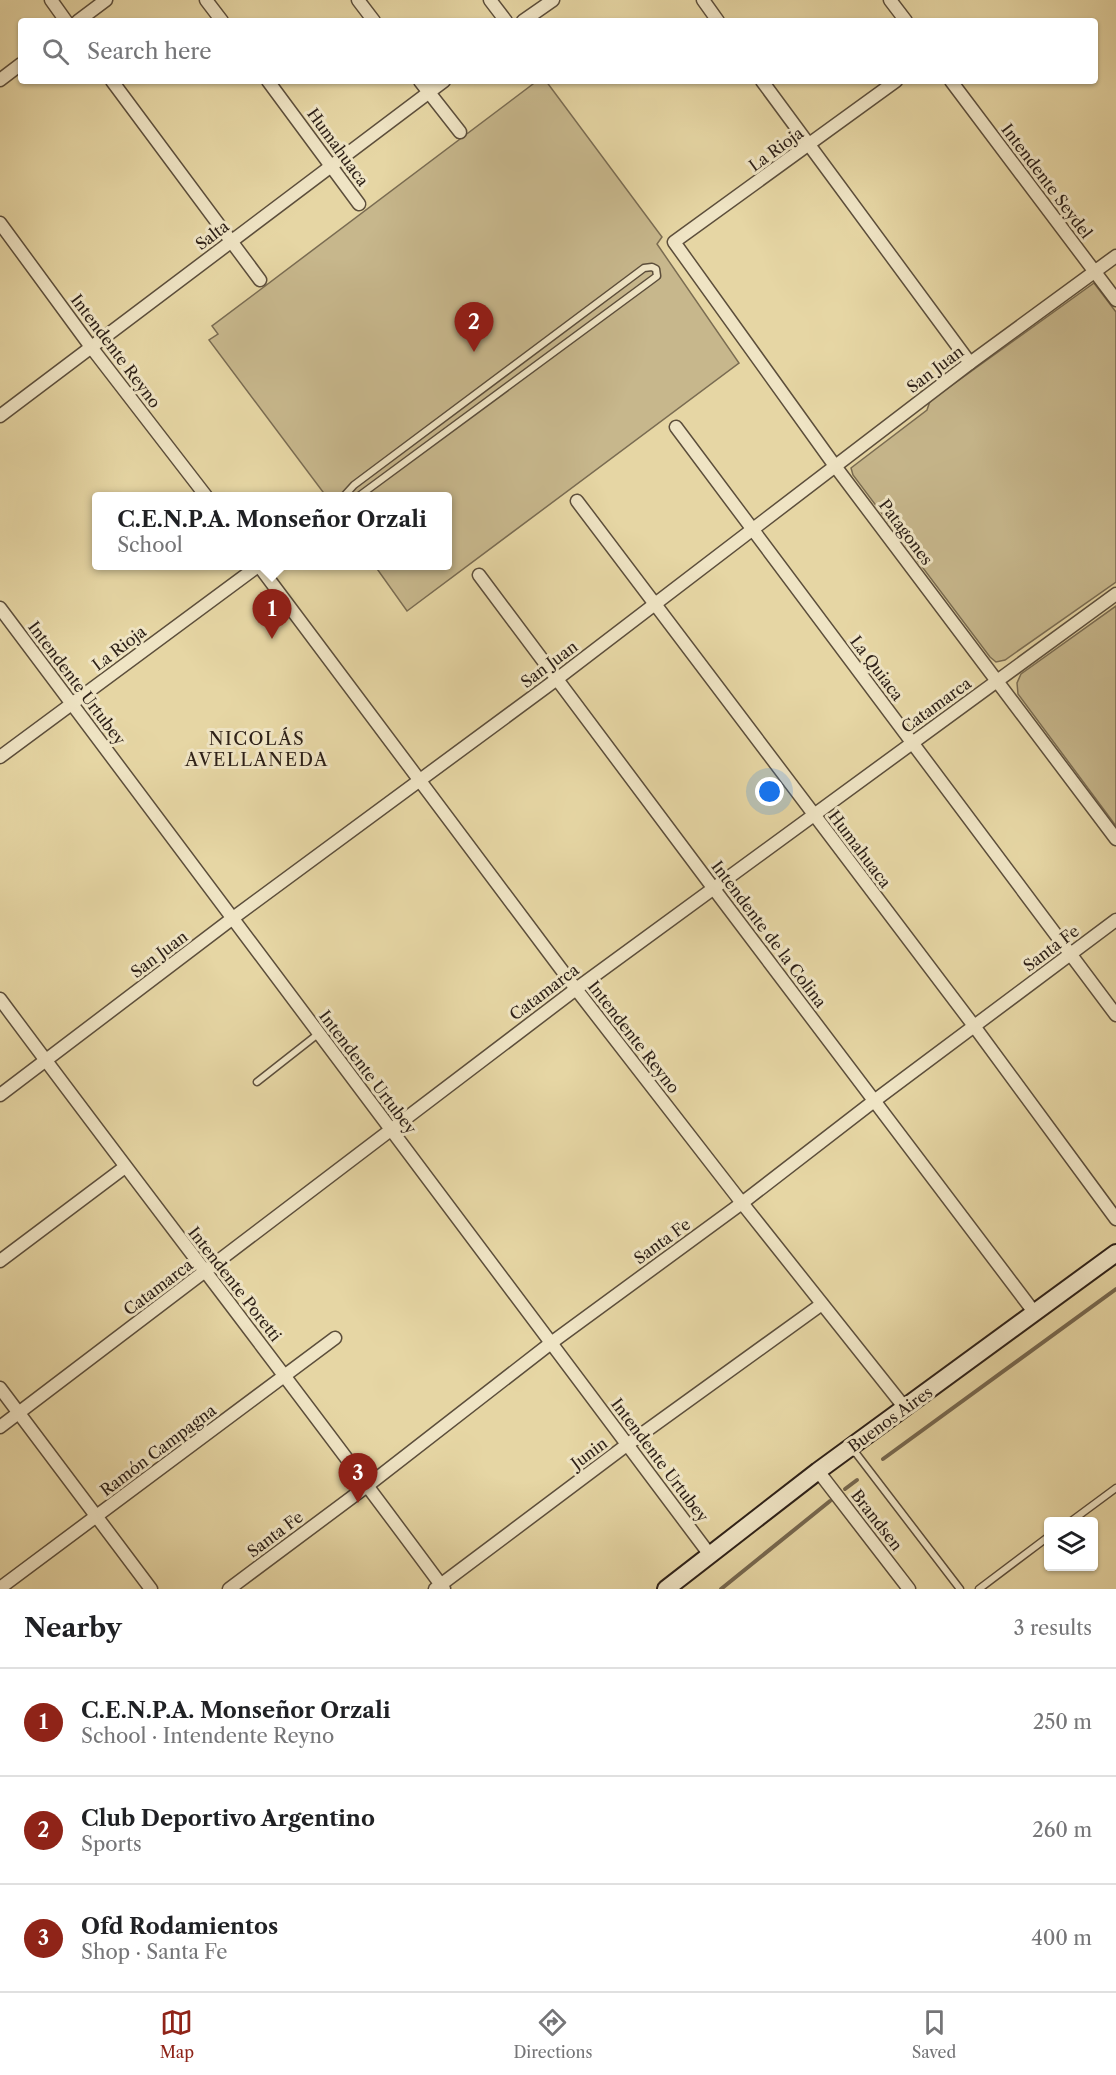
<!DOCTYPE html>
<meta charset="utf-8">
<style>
:root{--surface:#fff;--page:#f2f2f2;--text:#202124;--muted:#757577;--line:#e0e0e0;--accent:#8f2418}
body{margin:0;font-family:"Libre Caslon Text",serif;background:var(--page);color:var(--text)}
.controls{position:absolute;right:18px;bottom:18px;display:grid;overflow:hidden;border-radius:6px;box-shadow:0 2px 4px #0004}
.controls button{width:54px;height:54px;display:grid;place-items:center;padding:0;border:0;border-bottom:2px solid var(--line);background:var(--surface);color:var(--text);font:30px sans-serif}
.you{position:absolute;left:770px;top:792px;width:21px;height:21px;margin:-15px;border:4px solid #fff;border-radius:50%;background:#1a73e8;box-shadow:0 0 0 9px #1a73e833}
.badge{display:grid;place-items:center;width:39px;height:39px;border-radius:50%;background:var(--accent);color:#fff;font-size:20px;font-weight:700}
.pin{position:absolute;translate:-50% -50px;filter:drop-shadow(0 2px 3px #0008)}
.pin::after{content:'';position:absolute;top:32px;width:21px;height:18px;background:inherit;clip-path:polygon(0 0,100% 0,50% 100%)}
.popup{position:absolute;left:92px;top:492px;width:360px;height:78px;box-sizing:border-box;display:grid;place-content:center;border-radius:6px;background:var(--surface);filter:drop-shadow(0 2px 4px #0005);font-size:20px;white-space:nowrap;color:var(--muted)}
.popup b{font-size:22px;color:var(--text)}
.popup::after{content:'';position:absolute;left:50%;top:100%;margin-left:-12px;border:12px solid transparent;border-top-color:var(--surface)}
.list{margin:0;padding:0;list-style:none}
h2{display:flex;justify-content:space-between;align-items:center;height:78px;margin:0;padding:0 24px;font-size:26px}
h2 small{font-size:20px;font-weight:400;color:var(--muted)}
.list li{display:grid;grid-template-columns:39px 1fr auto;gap:18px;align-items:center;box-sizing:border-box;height:108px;padding:0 24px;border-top:2px solid var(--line)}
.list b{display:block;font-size:22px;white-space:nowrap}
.list p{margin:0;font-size:20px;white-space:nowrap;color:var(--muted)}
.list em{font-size:20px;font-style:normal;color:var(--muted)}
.icon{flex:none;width:33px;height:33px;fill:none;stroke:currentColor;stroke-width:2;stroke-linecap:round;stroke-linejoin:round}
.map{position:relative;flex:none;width:1116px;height:1589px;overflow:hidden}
.search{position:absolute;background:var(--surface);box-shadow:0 2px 4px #0004;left:18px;right:18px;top:18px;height:66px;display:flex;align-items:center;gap:15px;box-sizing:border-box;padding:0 21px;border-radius:6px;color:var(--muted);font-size:22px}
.sheet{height:402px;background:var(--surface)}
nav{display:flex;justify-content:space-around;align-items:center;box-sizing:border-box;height:84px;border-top:2px solid var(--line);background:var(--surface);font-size:16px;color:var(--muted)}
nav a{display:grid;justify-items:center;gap:3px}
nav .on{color:var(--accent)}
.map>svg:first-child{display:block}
.green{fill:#c7b78c;stroke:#7a6c52;stroke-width:1.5}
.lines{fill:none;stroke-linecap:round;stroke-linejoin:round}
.stream{stroke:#77684f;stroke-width:4}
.service-casing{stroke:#5c4e3b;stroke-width:9}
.minor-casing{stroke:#5c4e3b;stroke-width:15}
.secondary-casing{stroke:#2e2118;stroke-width:20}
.service{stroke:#efe4c4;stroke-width:6}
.minor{stroke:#efe4c4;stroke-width:12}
.secondary{stroke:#efe4c4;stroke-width:16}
.labels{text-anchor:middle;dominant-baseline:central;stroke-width:6;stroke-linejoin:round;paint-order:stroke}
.street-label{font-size:16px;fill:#2e2118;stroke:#efe4c4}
.neighbourhood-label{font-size:18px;letter-spacing:1.5px;fill:#2e2118;stroke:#efe4c4}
</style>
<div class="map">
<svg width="1116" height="1589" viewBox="0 0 1116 1589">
<rect width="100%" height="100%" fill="#e6d6a4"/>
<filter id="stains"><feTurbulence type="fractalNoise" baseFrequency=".00333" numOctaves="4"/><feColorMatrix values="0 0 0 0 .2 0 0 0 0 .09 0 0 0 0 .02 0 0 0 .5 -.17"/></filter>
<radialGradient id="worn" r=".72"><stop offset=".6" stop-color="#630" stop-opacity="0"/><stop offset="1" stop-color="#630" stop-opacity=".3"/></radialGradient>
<g class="green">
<polygon points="537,81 546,81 662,237 657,244 739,363 407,611 375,566 448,566 448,496 326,496 209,340 218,334 212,326"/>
<polygon points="1094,283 1116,312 1116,582 1005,660 996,662 990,657 853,475 851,468 927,410 930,401"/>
<polygon points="1116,606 1116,826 1018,694 1017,683 1021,674"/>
</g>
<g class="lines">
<g class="stream">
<polyline points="883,1459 1116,1289"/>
<polyline points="845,1489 857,1480"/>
<polyline points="721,1589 830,1501"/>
</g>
<g class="service-casing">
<g id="service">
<polyline points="344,496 354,485 644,268 652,267 656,269 657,276 653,279 359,496"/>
<polyline points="257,1082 318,1034"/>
<polyline points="852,1448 960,1589"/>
<polyline points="1070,1522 1116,1488"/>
<polyline points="979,1589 1048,1537"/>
</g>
</g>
<g class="minor-casing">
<g id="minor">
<polyline points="51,0 66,21"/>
<polyline points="206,0 222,21"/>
<polyline points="358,0 374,21"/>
<polyline points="490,0 506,21"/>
<polyline points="703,0 718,21"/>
<polyline points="890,0 906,21"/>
<polyline points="78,21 106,0"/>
<polyline points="523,21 553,0"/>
<polyline points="0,80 21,64"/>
<polyline points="112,81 260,280"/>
<polyline points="268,81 359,204"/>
<polyline points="420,81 460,132"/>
<polyline points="762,81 970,363"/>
<polyline points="896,81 674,242 835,466 1116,839"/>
<polyline points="951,81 1116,300"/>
<polyline points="0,223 91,347 206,496"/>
<polyline points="0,416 444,81"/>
<polyline points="676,427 1116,1015"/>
<polyline points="577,501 974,1026 1116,1219"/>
<polyline points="259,566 576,989 742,1203 905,1408"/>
<polyline points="479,575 714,889 1034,1312"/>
<polyline points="0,608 710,1555"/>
<polyline points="0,757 258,566"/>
<path d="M 0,999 C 147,1197 298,1391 444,1589"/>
<polyline points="0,1095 233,918 557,679 970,363 1116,256"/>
<polyline points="0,1261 125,1167"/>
<polyline points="0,1388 151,1589"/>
<polyline points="0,1427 576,989 1116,594"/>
<polyline points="818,1471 909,1589"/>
<polyline points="0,1588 335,1338"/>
<polyline points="229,1589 367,1486 551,1343 742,1203 874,1101 1116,920"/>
<polyline points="435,1589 628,1444 822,1304"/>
</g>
</g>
<g class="secondary-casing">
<polyline id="secondary" points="666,1589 818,1471 1116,1253"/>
</g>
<use href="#service" class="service"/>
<use href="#minor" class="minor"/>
<use href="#secondary" class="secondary"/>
</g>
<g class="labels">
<g class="street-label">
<text transform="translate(338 147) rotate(54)">Humahuaca</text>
<text transform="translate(776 149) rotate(-36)">La Rioja</text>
<text transform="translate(1047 181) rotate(53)">Intendente Seydel</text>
<text transform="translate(212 235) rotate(-37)">Salta</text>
<text transform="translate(116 351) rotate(53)">Intendente Reyno</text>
<text transform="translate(935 369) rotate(-37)">San Juan</text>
<text transform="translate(906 532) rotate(53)">Patagones</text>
<text transform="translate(119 648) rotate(-37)">La Rioja</text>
<text transform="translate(549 664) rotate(-37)">San Juan</text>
<text transform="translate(877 668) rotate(53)">La Quiaca</text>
<text transform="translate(77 683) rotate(53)">Intendente Urtubey</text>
<text transform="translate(936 705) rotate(-36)">Catamarca</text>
<text transform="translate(860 849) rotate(53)">Humahuaca</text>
<text transform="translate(769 934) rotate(53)">Intendente de la Colina</text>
<text transform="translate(1051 948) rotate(-37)">Santa Fe</text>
<text transform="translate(159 954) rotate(-37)">San Juan</text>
<text transform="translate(544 992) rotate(-37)">Catamarca</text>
<text transform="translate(634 1037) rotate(52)">Intendente Reyno</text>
<text transform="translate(368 1072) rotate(53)">Intendente Urtubey</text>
<text transform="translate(662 1241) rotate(-36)">Santa Fe</text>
<text transform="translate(235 1284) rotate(52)">Intendente Poretti</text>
<text transform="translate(158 1287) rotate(-37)">Catamarca</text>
<text transform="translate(890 1419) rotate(-36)">Buenos Aires</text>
<text transform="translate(158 1450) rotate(-37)">Ramón Campagna</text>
<text transform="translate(589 1453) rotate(-37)">Junin</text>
<text transform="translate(660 1460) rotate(53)">Intendente Urtubey</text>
<text transform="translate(877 1520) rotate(52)">Brandsen</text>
<text transform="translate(275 1534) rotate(-37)">Santa Fe</text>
</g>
<g class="neighbourhood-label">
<text x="257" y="739">NICOLÁS<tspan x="257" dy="21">AVELLANEDA</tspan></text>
</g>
</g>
<rect width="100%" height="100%" filter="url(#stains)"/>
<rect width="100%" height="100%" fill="url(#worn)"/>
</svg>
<div class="controls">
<button><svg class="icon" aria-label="layers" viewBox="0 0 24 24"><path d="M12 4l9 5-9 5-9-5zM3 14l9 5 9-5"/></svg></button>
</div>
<div class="you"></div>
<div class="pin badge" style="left:272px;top:639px">1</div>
<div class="popup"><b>C.E.N.P.A. Monseñor Orzali</b>School</div>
<div class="pin badge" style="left:474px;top:352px">2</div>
<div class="pin badge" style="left:358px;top:1503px">3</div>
<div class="search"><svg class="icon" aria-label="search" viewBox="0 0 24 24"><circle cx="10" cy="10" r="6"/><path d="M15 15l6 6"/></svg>Search here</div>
</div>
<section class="sheet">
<h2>Nearby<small>3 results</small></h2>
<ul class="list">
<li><span class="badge">1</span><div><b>C.E.N.P.A. Monseñor Orzali</b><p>School · Intendente Reyno</p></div><em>250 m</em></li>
<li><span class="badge">2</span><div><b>Club Deportivo Argentino</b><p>Sports</p></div><em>260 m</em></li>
<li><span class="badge">3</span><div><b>Ofd Rodamientos</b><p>Shop · Santa Fe</p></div><em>400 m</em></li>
</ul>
</section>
<nav>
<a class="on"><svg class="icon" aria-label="map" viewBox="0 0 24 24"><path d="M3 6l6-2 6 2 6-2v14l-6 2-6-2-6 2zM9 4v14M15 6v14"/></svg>Map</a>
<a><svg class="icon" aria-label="directions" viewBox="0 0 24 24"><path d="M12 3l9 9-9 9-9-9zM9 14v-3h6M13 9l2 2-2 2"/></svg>Directions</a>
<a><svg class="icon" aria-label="saved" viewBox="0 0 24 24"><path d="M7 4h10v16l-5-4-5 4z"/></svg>Saved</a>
</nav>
